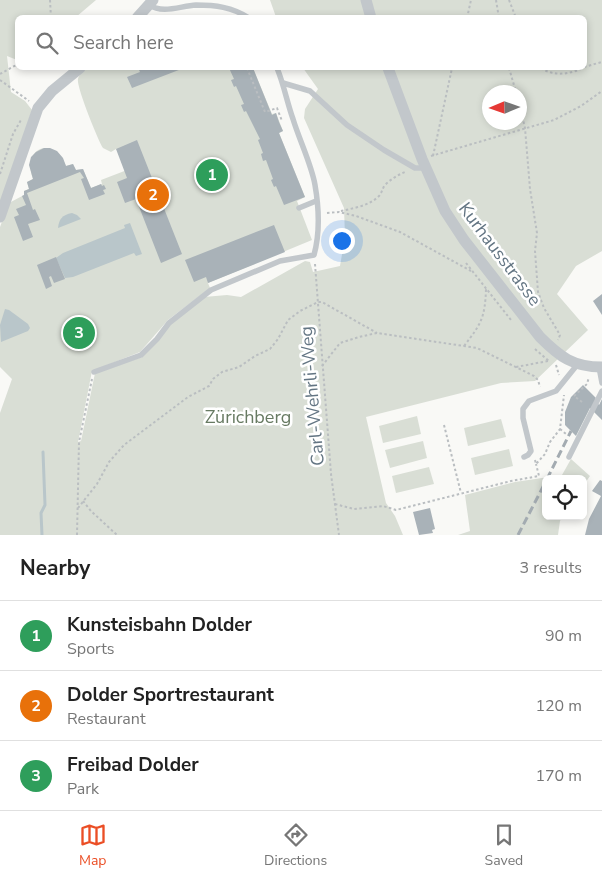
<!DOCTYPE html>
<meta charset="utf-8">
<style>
:root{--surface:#fff;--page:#f6f6f6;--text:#222;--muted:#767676;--line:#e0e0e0;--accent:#eb4e25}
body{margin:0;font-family:"Nunito Sans",sans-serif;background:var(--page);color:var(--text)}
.controls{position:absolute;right:15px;bottom:15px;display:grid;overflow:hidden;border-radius:8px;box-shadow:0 2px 8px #0003}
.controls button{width:45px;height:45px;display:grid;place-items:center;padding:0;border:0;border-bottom:1px solid var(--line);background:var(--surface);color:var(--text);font:25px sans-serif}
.compass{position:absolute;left:482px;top:85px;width:45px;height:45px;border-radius:50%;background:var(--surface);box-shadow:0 2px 8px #0003;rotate:268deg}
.you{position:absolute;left:341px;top:240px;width:18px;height:18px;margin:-12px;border:4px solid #fff;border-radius:50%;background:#1a73e8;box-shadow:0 0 0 8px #1a73e833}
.badge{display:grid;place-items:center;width:32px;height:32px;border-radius:50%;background:var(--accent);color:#fff;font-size:16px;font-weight:700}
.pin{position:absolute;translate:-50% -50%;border:2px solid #fff;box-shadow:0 1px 5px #0006}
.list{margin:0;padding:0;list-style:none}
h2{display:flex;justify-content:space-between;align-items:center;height:65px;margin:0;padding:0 20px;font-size:21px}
h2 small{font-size:16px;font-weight:400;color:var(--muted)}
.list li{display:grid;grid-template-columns:32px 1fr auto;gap:15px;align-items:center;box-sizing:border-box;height:70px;padding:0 20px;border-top:1px solid var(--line)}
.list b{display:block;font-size:19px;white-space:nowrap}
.list p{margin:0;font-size:16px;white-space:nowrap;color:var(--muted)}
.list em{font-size:16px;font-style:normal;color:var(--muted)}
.icon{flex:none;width:28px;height:28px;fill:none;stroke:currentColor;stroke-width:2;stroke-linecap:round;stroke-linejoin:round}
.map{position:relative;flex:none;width:602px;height:535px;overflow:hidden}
.search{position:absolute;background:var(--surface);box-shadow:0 2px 8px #0003;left:15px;right:15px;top:15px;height:55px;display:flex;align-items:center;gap:12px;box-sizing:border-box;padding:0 18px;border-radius:8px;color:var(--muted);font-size:19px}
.sheet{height:275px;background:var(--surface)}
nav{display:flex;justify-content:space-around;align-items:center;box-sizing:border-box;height:70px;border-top:1px solid var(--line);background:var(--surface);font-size:14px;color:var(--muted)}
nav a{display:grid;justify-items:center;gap:2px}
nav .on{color:var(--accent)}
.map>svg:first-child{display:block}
.green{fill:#d9ded5;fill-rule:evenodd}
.water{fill:#b9c6ca}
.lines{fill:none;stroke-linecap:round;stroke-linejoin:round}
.stream{stroke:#b9c6ca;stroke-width:3}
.building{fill:#a9b2b8}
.path{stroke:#babec1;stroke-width:2;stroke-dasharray:2.5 2.5;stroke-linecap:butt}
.service{stroke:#c2c7cb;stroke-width:5.5}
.minor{stroke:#c2c7cb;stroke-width:11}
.rail{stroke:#a3abb1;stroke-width:3;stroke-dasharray:8 4;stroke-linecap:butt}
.labels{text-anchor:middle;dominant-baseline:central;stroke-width:5;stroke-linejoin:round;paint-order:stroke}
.street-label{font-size:18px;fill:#637583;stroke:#fff}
.park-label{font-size:18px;fill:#677a62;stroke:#fff}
</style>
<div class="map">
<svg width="602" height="535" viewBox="0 0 602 535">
<rect width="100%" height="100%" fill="#f9f9f6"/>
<g class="green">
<polygon points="0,0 96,0 76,17 18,18 17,60 7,56 11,92 25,101 32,110 0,204"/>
<path d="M 270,0 L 602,0 L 602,251 L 576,266 L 557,294 L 588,330 L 535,381 L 501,383 L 366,417 L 386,503 L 395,516 L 403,535 L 0,535 L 0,413 L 12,379 L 0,367 L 0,227 L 9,203 L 24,195 L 24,191 L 29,189 L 27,182 L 33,179 C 21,147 54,135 66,166 L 73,164 L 76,170 L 83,169 L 91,188 L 102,184 L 101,180 L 127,170 L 119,150 L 116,149 L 111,152 L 103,148 C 98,140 76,86 78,79 C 79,74 84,71 88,68 L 253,68 L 272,114 L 276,113 L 283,131 L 279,133 L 305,197 L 297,201 L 312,240 L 208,283 L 210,288 L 168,320 L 140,352 L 92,371 L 78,442 L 81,441 L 95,373 L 142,357 L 171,324 L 204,297 L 227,295 L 241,297 L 305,261 L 310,262 L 313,272 L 340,266 L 345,237 L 344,208 L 304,118 L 305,109 L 318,89 L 303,68 L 584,68 L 584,18 L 276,17 ZM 490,92 L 520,92 L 520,122 L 490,122 Z"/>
<polygon points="417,416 421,434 383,443 379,426"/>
<polygon points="501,419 506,437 468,446 464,428"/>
<polygon points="423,441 427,458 390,468 385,450"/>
<polygon points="509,449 513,466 475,475 471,458"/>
<polygon points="571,459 590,476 583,486 583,479 546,479 546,516 563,516 560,521 558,535 458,535 470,531 465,495 515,482 562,475"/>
<polygon points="429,467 434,484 396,493 392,476"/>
</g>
<g class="water">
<path d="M 72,213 L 77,215 L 81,219 L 58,228 C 59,219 62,215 72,213 Z"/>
<polygon points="130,223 142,254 136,256 134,253 73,277 65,278 56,258 63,253 125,228 124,225"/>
<polygon points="5,309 9,310 28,324 30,328 28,331 1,342 0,325"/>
</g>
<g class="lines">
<polyline class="stream" points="42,535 41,513 45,505 43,452"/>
</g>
<g class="building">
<polygon points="138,68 184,68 132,88 127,77 140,72"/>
<polygon points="229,68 253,68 272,115 276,113 279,122 283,131 279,133 305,197 284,205 276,186 274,187 271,180 273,179 266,160 263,161 261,154 263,153 258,140 260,139 246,111 244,112 241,105 244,104 236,86 234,87 231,80 234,79"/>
<polygon points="137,140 182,254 161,263 136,199 125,203 117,182 127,178 116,149"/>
<polygon points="44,148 50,148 57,151 63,158 66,166 73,164 76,170 83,169 91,188 101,184 102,186 104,185 106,189 103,190 105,194 89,200 81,179 84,178 80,172 27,193 33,210 35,209 40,220 28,224 33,237 23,241 14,217 19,215 16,209 26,205 22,196 24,195 24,191 29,189 27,182 33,179 29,165 31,157 36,152"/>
<polygon points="274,225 285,252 208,283 206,277 194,282 185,260"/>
<polygon points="56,257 65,279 54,283 51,276 49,277 52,286 46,289 37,265"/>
<polygon points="602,294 602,315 593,301"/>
<polygon points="583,385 596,398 595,399 599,405 602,399 602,420 590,408 576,436 565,425 565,412 571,397"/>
<polygon points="600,480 602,481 602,535 585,535 589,519 601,496 592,491"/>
<polygon points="430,508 435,529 432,530 433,533 419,535 413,512"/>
</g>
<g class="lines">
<g class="path">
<polyline points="50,0 51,18"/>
<polyline points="496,0 499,18"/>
<polyline points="509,0 516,18"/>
<polyline points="123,17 124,18"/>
<polyline points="467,18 471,0"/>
<polyline points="584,67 602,62"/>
<polyline points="247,68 265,112 277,108 282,121"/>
<polyline points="509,68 516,92"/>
<path d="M 541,68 C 554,77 570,74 583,68"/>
<polyline points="0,74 18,64"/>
<polyline points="0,80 29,101"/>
<polyline points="520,107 525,128 530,189 537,233 535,251 538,292 544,308 560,335 558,340"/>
<polyline points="431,156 554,120 581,106 602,91"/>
<polyline points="433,156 452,68"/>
<polyline points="0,174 13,134 21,120"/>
<path d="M 341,211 C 354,208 369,206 379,196 C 382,193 382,189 385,185 C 391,179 398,175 405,172"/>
<polyline points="327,213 339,212 356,216 400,232 471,271"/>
<polyline points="466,263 511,320"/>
<polyline points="315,264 331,474 339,535"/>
<path d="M 464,346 C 481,324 485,318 486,289"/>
<polyline points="535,349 550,362"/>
<polyline points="556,365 559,375"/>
<polyline points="322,366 340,343 359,337 377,333 477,348 534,376 538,380 540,387"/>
<polyline points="516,367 548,361"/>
<polyline points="582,402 574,396 587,384 589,377"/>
<polyline points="444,425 461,493"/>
<polyline points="560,429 566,434"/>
<polyline points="535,460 536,464 545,454 550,442 560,429 564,395"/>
<polyline points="83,501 91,511 117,535"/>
<polyline points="335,504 354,509 383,506 396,510 511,481 539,476 536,464"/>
<polyline points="78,508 97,484 109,462 124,445 188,397 209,386 213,379 222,372 239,367 255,356 270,349 278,339 288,320 300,311 318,302 322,302 377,333"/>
<polyline points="77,535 79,442 92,379"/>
</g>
<g class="service">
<path d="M 149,5 C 163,14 180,6 196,5 C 215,5 232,7 249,18"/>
<polyline points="283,83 310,91 347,125 384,150 415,168 426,168"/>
<polyline points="299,208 316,201"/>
<polyline points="599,367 602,383"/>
<path d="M 94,372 L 141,355 L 157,339 L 169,323 L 211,290 L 280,261 L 314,255 C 320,233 319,208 315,185 C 312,166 299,139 293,119 C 287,102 284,85 277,68"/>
<polyline points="524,457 528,455 531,451 523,418 523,409 529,401 556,391 577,365"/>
<polyline points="569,457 602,391"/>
</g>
<g class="minor">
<polyline points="366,0 371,18"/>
<polyline points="137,18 153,0"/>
<path d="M 388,68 L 422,159 L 445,211 L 464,240 L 540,337 C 560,357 573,367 602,367"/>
<polyline points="0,217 38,108 52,91 80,68"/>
</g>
<g class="rail">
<polyline points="547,479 571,431"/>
<polyline points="518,535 546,481"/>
</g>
</g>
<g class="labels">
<g class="street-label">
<text transform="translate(500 254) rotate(53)">Kurhausstrasse</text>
<text transform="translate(312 396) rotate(-95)">Carl-Wehrli-Weg</text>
</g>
<g class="park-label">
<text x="248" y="417">Zürichberg</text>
</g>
</g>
</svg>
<div class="controls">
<button><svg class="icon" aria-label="locate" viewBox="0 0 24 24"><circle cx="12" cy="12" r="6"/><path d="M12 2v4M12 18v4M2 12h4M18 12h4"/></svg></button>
</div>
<svg class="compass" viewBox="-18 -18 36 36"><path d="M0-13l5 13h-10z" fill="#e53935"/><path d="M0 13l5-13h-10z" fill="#767676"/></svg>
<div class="you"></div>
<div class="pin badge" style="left:212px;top:175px;background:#2e9e5b">1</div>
<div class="pin badge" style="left:153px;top:195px;background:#e8710a">2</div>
<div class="pin badge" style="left:79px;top:333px;background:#2e9e5b">3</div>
<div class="search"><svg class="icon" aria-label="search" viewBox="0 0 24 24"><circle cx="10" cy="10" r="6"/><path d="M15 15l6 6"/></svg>Search here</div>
</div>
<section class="sheet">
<h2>Nearby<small>3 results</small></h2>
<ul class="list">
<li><span class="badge" style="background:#2e9e5b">1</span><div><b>Kunsteisbahn Dolder</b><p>Sports</p></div><em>90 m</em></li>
<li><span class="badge" style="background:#e8710a">2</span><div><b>Dolder Sportrestaurant</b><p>Restaurant</p></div><em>120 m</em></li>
<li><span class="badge" style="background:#2e9e5b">3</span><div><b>Freibad Dolder</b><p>Park</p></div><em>170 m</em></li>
</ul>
</section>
<nav>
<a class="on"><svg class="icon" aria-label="map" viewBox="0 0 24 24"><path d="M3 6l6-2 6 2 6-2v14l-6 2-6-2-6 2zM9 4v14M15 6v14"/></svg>Map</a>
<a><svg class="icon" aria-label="directions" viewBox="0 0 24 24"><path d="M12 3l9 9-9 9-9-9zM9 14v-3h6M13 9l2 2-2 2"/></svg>Directions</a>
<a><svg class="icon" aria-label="saved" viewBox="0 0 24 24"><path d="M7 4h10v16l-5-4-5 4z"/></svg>Saved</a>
</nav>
